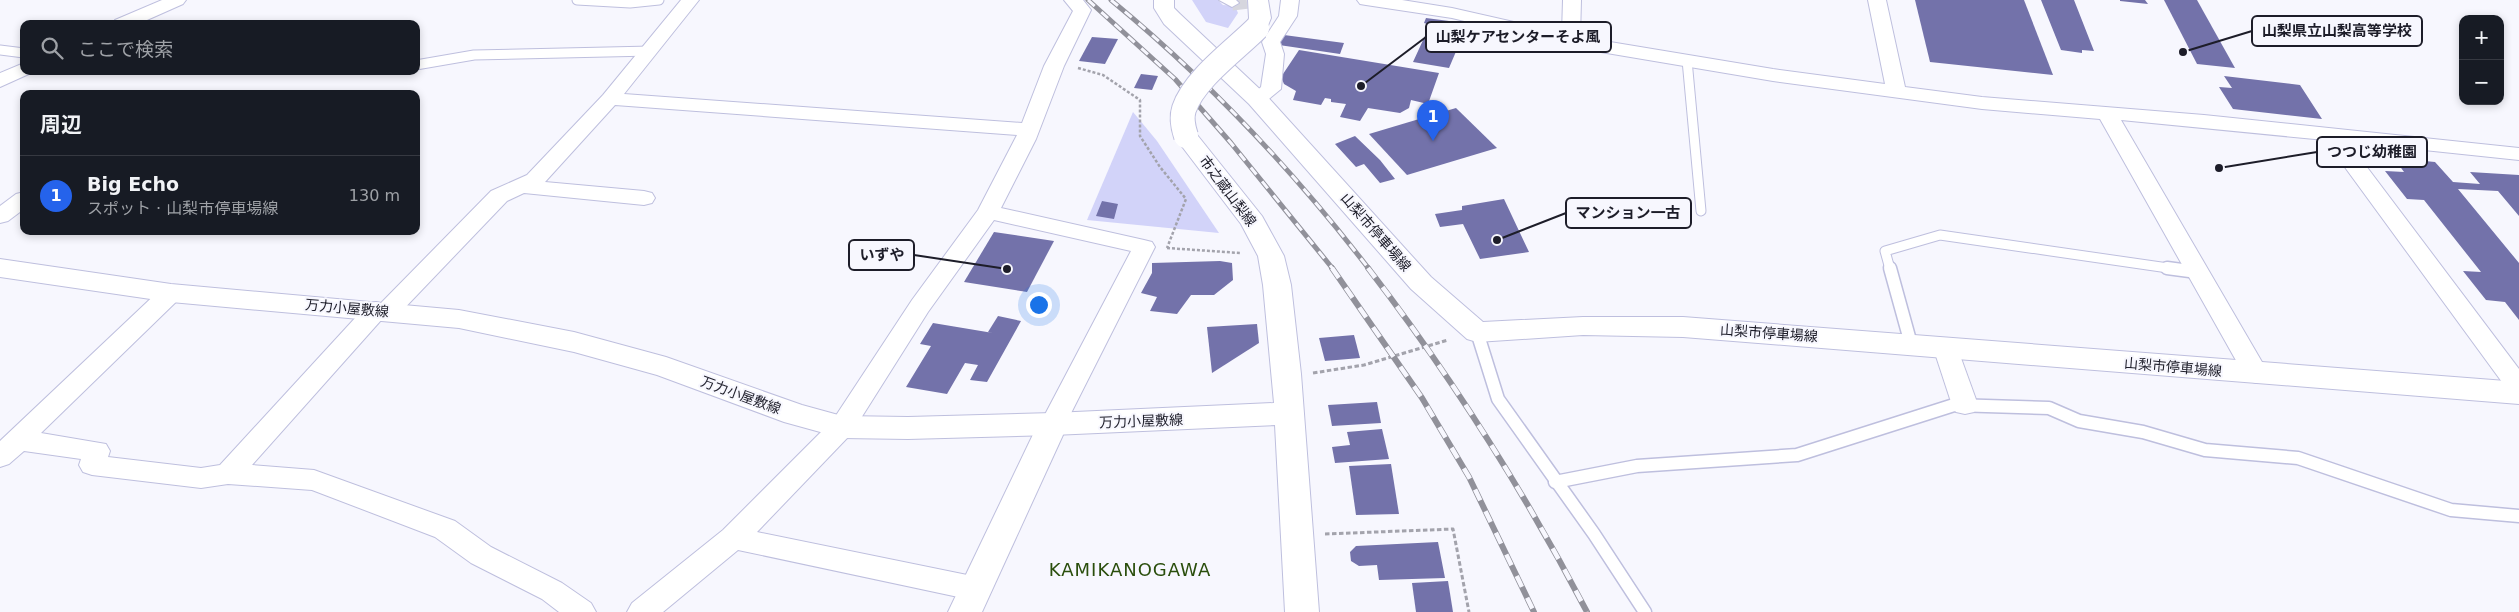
<!DOCTYPE html>
<html lang="ja">
<meta charset="utf-8">
<style>
:root{--surface:#171b24;--page:#20242c;--text:#f1f3f6;--muted:#9ea1a6;--line:#363941;--accent:#2563eb}
body{margin:0;font-family:"DejaVu Sans","Noto Sans JP",sans-serif;background:var(--page);color:var(--text)}
.controls{position:absolute;right:15px;top:15px;display:grid;overflow:hidden;border-radius:10px;box-shadow:0 2px 8px #0003}
.controls button{width:45px;height:45px;display:grid;place-items:center;padding:0;border:0;border-bottom:1px solid var(--line);background:var(--surface);color:var(--text);font:25px sans-serif}
.you{position:absolute;left:1038px;top:304px;width:18px;height:18px;margin:-12px;border:4px solid #fff;border-radius:50%;background:#1a73e8;box-shadow:0 0 0 8px #1a73e833}
.badge{display:grid;place-items:center;width:32px;height:32px;border-radius:50%;background:var(--accent);color:#fff;font-size:16px;font-weight:700}
.pin{position:absolute;translate:-50% -41px;filter:drop-shadow(0 1px 2px #0008)}
.pin::after{content:'';position:absolute;top:26px;width:18px;height:15px;background:inherit;clip-path:polygon(0 0,100% 0,50% 100%)}
.list{margin:0;padding:0;list-style:none}
h2{display:flex;justify-content:space-between;align-items:center;height:65px;margin:0;padding:0 20px;font-size:21px}
h2 small{font-size:16px;font-weight:400;color:var(--muted)}
.list li{display:grid;grid-template-columns:32px 1fr auto;gap:15px;align-items:center;box-sizing:border-box;height:80px;padding:0 20px;border-top:1px solid var(--line)}
.list b{display:block;font-size:19px;white-space:nowrap}
.list p{margin:0;font-size:16px;white-space:nowrap;color:var(--muted)}
.list em{font-size:16px;font-style:normal;color:var(--muted)}
.icon{flex:none;width:28px;height:28px;fill:none;stroke:currentColor;stroke-width:2;stroke-linecap:round;stroke-linejoin:round}
.map{position:relative;flex:none;width:2519px;height:612px;overflow:hidden}
.search{position:absolute;background:var(--surface);box-shadow:0 2px 8px #0003;left:20px;top:20px;width:400px;height:55px;display:flex;align-items:center;gap:12px;box-sizing:border-box;padding:0 18px;border-radius:10px;color:var(--muted);font-size:19px}
.panel{position:absolute;background:var(--surface);box-shadow:0 2px 8px #0003;left:20px;top:90px;width:400px;height:145px;border-radius:10px}
.map>svg:first-child{display:block}
.green{fill:#d2d3f9}
.building{fill:#7372aa}
.lines{fill:none;stroke-linecap:round;stroke-linejoin:round}
.pedestrian-tunnel{stroke:#d6d6de;stroke-width:15;stroke-dasharray:15 8;stroke-linecap:butt}
.service-far1-casing{stroke:#bebfde;stroke-width:11}
.service-casing{stroke:#bebfde;stroke-width:15}
.pedestrian-casing{stroke:#bebfde;stroke-width:2}
.minor-casing{stroke:#bebfde;stroke-width:2}
.tertiary-casing{stroke:#bebfde;stroke-width:2}
.secondary-casing{stroke:#bebfde;stroke-width:2}
.path-far1{stroke:#a3a3ac;stroke-width:2.5;stroke-dasharray:3 2;stroke-linecap:butt}
.path{stroke:#a3a3ac;stroke-width:3;stroke-dasharray:4.5 2.5;stroke-linecap:butt}
.service-far1{stroke:#fff;stroke-width:9}
.service{stroke:#fff;stroke-width:12}
.pedestrian{fill:#fff;fill-rule:evenodd}
.minor{fill:#fff;fill-rule:evenodd}
.tertiary{fill:#fff;fill-rule:evenodd}
.secondary{fill:#fff;fill-rule:evenodd}
.rail-far1-casing{stroke:#91919a;stroke-width:5}
.rail-casing{stroke:#91919a;stroke-width:6}
.rail-far1{stroke:#f7f7fe;stroke-width:3;stroke-dasharray:9;stroke-linecap:butt}
.rail{stroke:#f7f7fe;stroke-width:4.5;stroke-dasharray:12;stroke-linecap:butt}
.secondary-bridge-casing{stroke:#bebfde;stroke-width:26;stroke-linecap:butt}
.secondary-bridge{stroke:#fff;stroke-width:24}
.labels{text-anchor:middle;dominant-baseline:central;stroke-width:4;stroke-linejoin:round;paint-order:stroke}
.street-label{font-size:14px;fill:#1d1d29;stroke:#f7f7fe}
.near-neighbourhood-label{font-size:18px;letter-spacing:1px;fill:#2a4e0c;stroke:#f7f7fe}
.leader{fill:none;stroke:#1d1d29;stroke-width:2}
.callout-dot{fill:#1d1d29;stroke:#f7f7fe;stroke-width:2}
.callout{fill:#f7f7fe;stroke:#1d1d29;stroke-width:2}
.callout-label{font-size:15px;text-anchor:middle;font-weight:bold;fill:#1d1d29}
</style>
<div class="map">
<svg width="2519" height="612" viewBox="0 0 2519 612">
<rect width="100%" height="100%" fill="#f7f7fe"/>
<g class="green">
<polygon points="1192,0 1218,0 1223,5 1235,6 1238,13 1228,28 1206,22"/>
<polygon points="1133,112 1157,141 1219,233 1087,220"/>
</g>
<g class="building">
<polygon points="1915,0 2024,0 2053,75 1930,62"/>
<polygon points="2041,0 2074,0 2094,51 2082,50 2082,53 2061,50"/>
<polygon points="2120,0 2145,0 2148,4 2120,1"/>
<polygon points="2164,0 2197,0 2235,68 2197,64"/>
<polygon points="1426,18 1449,21 1448,25 1466,28 1449,68 1413,62 1430,25 1424,23"/>
<polygon points="1284,35 1344,43 1340,54 1279,45"/>
<polygon points="1092,37 1118,39 1105,64 1079,61"/>
<polygon points="1299,50 1439,73 1428,104 1411,100 1409,108 1400,113 1368,108 1360,121 1340,117 1346,104 1331,102 1331,99 1325,98 1321,105 1293,100 1296,91 1284,84 1281,77"/>
<polygon points="1141,74 1158,76 1152,90 1134,88"/>
<polygon points="2224,76 2300,85 2322,119 2233,109 2219,87 2232,88"/>
<polygon points="1456,108 1497,148 1407,175 1369,134"/>
<polygon points="1355,136 1380,160 1395,179 1380,183 1364,164 1356,167 1335,144"/>
<polygon points="2394,158 2435,162 2453,182 2480,184 2470,172 2519,175 2519,216 2498,191 2458,189 2519,263 2519,320 2505,302 2486,300 2463,271 2481,272 2424,200 2407,199 2385,171 2404,172"/>
<polygon points="1504,199 1529,252 1480,259 1463,224 1440,227 1435,214 1462,210 1462,206"/>
<polygon points="1102,201 1118,204 1114,219 1096,216"/>
<polygon points="994,232 1054,241 1027,292 964,282"/>
<polygon points="1220,261 1232,263 1233,280 1214,295 1191,295 1177,314 1150,311 1157,297 1141,293 1152,273 1152,263"/>
<polygon points="998,316 1021,321 987,382 970,380 978,365 965,363 947,394 906,387 931,346 920,344 933,323 993,333 988,332"/>
<polygon points="1257,324 1259,343 1212,373 1207,327"/>
<polygon points="1354,335 1360,358 1325,361 1319,338"/>
<polygon points="1377,402 1381,423 1332,426 1328,405"/>
<polygon points="1382,429 1389,459 1335,463 1332,447 1350,445 1347,432"/>
<polygon points="1391,464 1399,514 1356,515 1349,466"/>
<polygon points="1438,542 1445,578 1379,580 1377,565 1359,566 1351,561 1350,552 1356,546"/>
<polygon points="1448,581 1453,612 1416,612 1412,583"/>
</g>
<g class="lines">
<polyline class="pedestrian-tunnel" points="1232,3 1259,0"/>
<g class="service-far1-casing">
<g id="service-far1">
<polyline points="577,0 630,3 659,0"/>
<polyline points="0,50 24,53"/>
<polyline points="1687,60 1701,211"/>
<polyline points="416,65 474,55 651,51"/>
<polyline points="1890,269 1885,251 1940,235 2175,269"/>
</g>
</g>
<g class="service-casing">
<g id="service">
<polyline points="1890,268 1911,344"/>
<polyline points="2167,268 2197,272"/>
<polyline points="1477,332 1498,399 1594,534 1645,612"/>
<polyline points="1555,482 1637,466 1797,455 1954,405 2049,408 2079,421 2143,432 2205,450 2298,458 2451,510 2519,516"/>
</g>
</g>
<g class="pedestrian-casing">
<polygon id="pedestrian" points="1219,0 1236,0 1239,3 1232,7"/>
</g>
<g class="minor-casing">
<g id="minor">
<polygon points="162,0 186,0 183,4 138,24 113,24 115,20"/>
<polygon points="681,0 699,0 624,94 1022,123 1044,66 1073,11 1064,0 1083,0 1091,10 1064,66 1036,139 1001,208 1144,240 1152,242 1155,247 1062,431 1053,434 1044,431 1040,424 1131,251 994,220 928,312 851,434 757,532 977,577 987,581 992,589 987,597 977,601 738,550 663,612 627,612 632,603 723,530 833,420 912,300 978,210 1017,135 615,105 545,182 644,191 652,193 655,198 652,203 644,205 524,193 507,201 396,317 388,319 383,318 252,465 314,470 455,521 491,547 562,583 591,603 596,612 559,612 542,599 471,563 435,537 312,490 228,484 201,488 92,475 83,472 79,465 81,459 24,451 9,464 0,467 0,441 163,287 171,285 179,287 183,293 179,299 41,433 106,444 110,451 108,457 201,468 220,465 368,304 376,302 381,303 491,191 527,175 603,95"/>
<polygon points="1281,0 1299,0 1297,16 1280,42 1284,54 1281,89 1264,103 1250,103 1247,99 1261,87 1266,54 1262,42 1279,16"/>
<polygon points="1357,0 1402,0 1452,8 1562,33 1563,0 1581,0 1580,37 1773,69 1885,84 1868,0 1886,0 1905,87 1982,97 2204,115 2519,148 2519,160 2348,142 2519,369 2519,396 2510,393 2325,140 2121,120 2269,374 2265,380 2256,383 2247,380 2100,119 1982,109 1773,81 1571,47 1452,18 1366,5 1360,4"/>
<polygon points="24,63 24,71 32,71 31,73 0,87 0,73"/>
<polygon points="24,192 24,209 8,221 0,223 0,206 16,194"/>
<polygon points="1945,339 1954,341 1957,347 1978,405 1974,412 1965,414 1956,412 1952,405 1933,347 1936,341"/>
</g>
</g>
<g class="tertiary-casing">
<polygon id="tertiary" points="1053,413 1064,416 1068,424 982,612 948,612 1038,424 1042,416"/>
</g>
<g class="secondary-casing">
<g id="secondary">
<polygon points="1154,0 1174,0 1174,8 1180,14 1265,94 1431,277 1483,322 1583,317 1683,317 2519,382 2519,404 1683,337 1583,335 1477,342 1467,339 1411,289 1249,104 1164,24 1154,8"/>
<polygon points="1248,0 1268,0 1271,18 1265,33 1257,34 1249,33 1246,28 1249,18"/>
<polygon points="1186,129 1194,131 1262,216 1284,256 1291,285 1301,374 1319,612 1285,612 1275,425 1053,435 908,439 842,438 784,422 657,375 574,352 459,328 171,302 0,277 0,259 171,284 459,310 574,332 666,357 802,405 842,416 908,417 1053,413 1274,403 1263,285 1258,256 1241,224 1174,136 1178,131"/>
</g>
</g>
<g class="path-far1">
<polyline points="1078,68 1103,75 1140,100 1140,136 1160,167 1186,199 1167,248"/>
<polyline points="1167,248 1240,253"/>
</g>
<g class="path">
<polyline points="1313,373 1364,365 1448,340"/>
<polyline points="1325,534 1453,529 1469,612"/>
</g>
<use href="#service-far1" class="service-far1"/>
<use href="#service" class="service"/>
<use href="#pedestrian" class="pedestrian"/>
<use href="#minor" class="minor"/>
<use href="#tertiary" class="tertiary"/>
<use href="#secondary" class="secondary"/>
<g class="rail-far1-casing">
<g id="rail-far1">
<polyline points="1088,0 1175,79 1231,143 1333,269"/>
<path d="M 1111,0 C 1208,80 1292,169 1369,269"/>
</g>
</g>
<g class="rail-casing">
<g id="rail">
<polyline points="1332,268 1422,398 1469,477 1534,612"/>
<path d="M 1368,268 C 1451,376 1524,491 1587,612"/>
</g>
</g>
<use href="#rail-far1" class="rail-far1"/>
<use href="#rail" class="rail"/>
<g class="secondary-bridge-casing">
<path id="secondary-bridge" d="M 1186,136 C 1183,127 1181,118 1184,109 C 1194,79 1235,50 1257,28"/>
</g>
<use href="#secondary-bridge" class="secondary-bridge"/>
</g>
<g class="labels">
<g class="street-label">
<text transform="translate(1228 191) rotate(53)">市之蔵山梨線</text>
<text transform="translate(1376 232) rotate(49)">山梨市停車場線</text>
<text transform="translate(347 308) rotate(5)">万力小屋敷線</text>
<text transform="translate(1769 333) rotate(4)">山梨市停車場線</text>
<text transform="translate(2173 367) rotate(5)">山梨市停車場線</text>
<text transform="translate(741 395) rotate(20)">万力小屋敷線</text>
<text transform="translate(1141 421) rotate(-2)">万力小屋敷線</text>
</g>
<g class="near-neighbourhood-label">
<text x="1130" y="569">KAMIKANOGAWA</text>
</g>
</g>
<path class="leader" d="M2183 52L2252 31M1361 86L1426 37M2219 168L2317 152M1497 240L1566 213M1007 269L914 255"/>
<g class="callout-dot">
<circle cx="2183" cy="52" r="5"/>
<circle cx="1361" cy="86" r="5"/>
<circle cx="2219" cy="168" r="5"/>
<circle cx="1497" cy="240" r="5"/>
<circle cx="1007" cy="269" r="5"/>
</g>
<g class="callout">
<rect x="2252" y="16" width="170" height="30" rx="5"/>
<rect x="1426" y="22" width="185" height="30" rx="5"/>
<rect x="2317" y="137" width="110" height="30" rx="5"/>
<rect x="1566" y="198" width="125" height="30" rx="5"/>
<rect x="849" y="240" width="65" height="30" rx="5"/>
</g>
<g class="callout-label">
<text x="2337" y="36">山梨県立山梨高等学校</text>
<text x="1518" y="42">山梨ケアセンターそよ風</text>
<text x="2372" y="157">つつじ幼稚園</text>
<text x="1628" y="218">マンション一古</text>
<text x="882" y="260">いずや</text>
</g>
</svg>
<div class="controls">
<button>+</button>
<button>−</button>
</div>
<div class="you"></div>
<div class="pin badge" style="left:1433px;top:141px">1</div>
<div class="search"><svg class="icon" aria-label="search" viewBox="0 0 24 24"><circle cx="10" cy="10" r="6"/><path d="M15 15l6 6"/></svg>ここで検索</div>
<section class="panel">
<h2>周辺<small></small></h2>
<ul class="list">
<li><span class="badge">1</span><div><b>Big Echo</b><p>スポット · 山梨市停車場線</p></div><em>130 m</em></li>
</ul>
</section>
</div>
